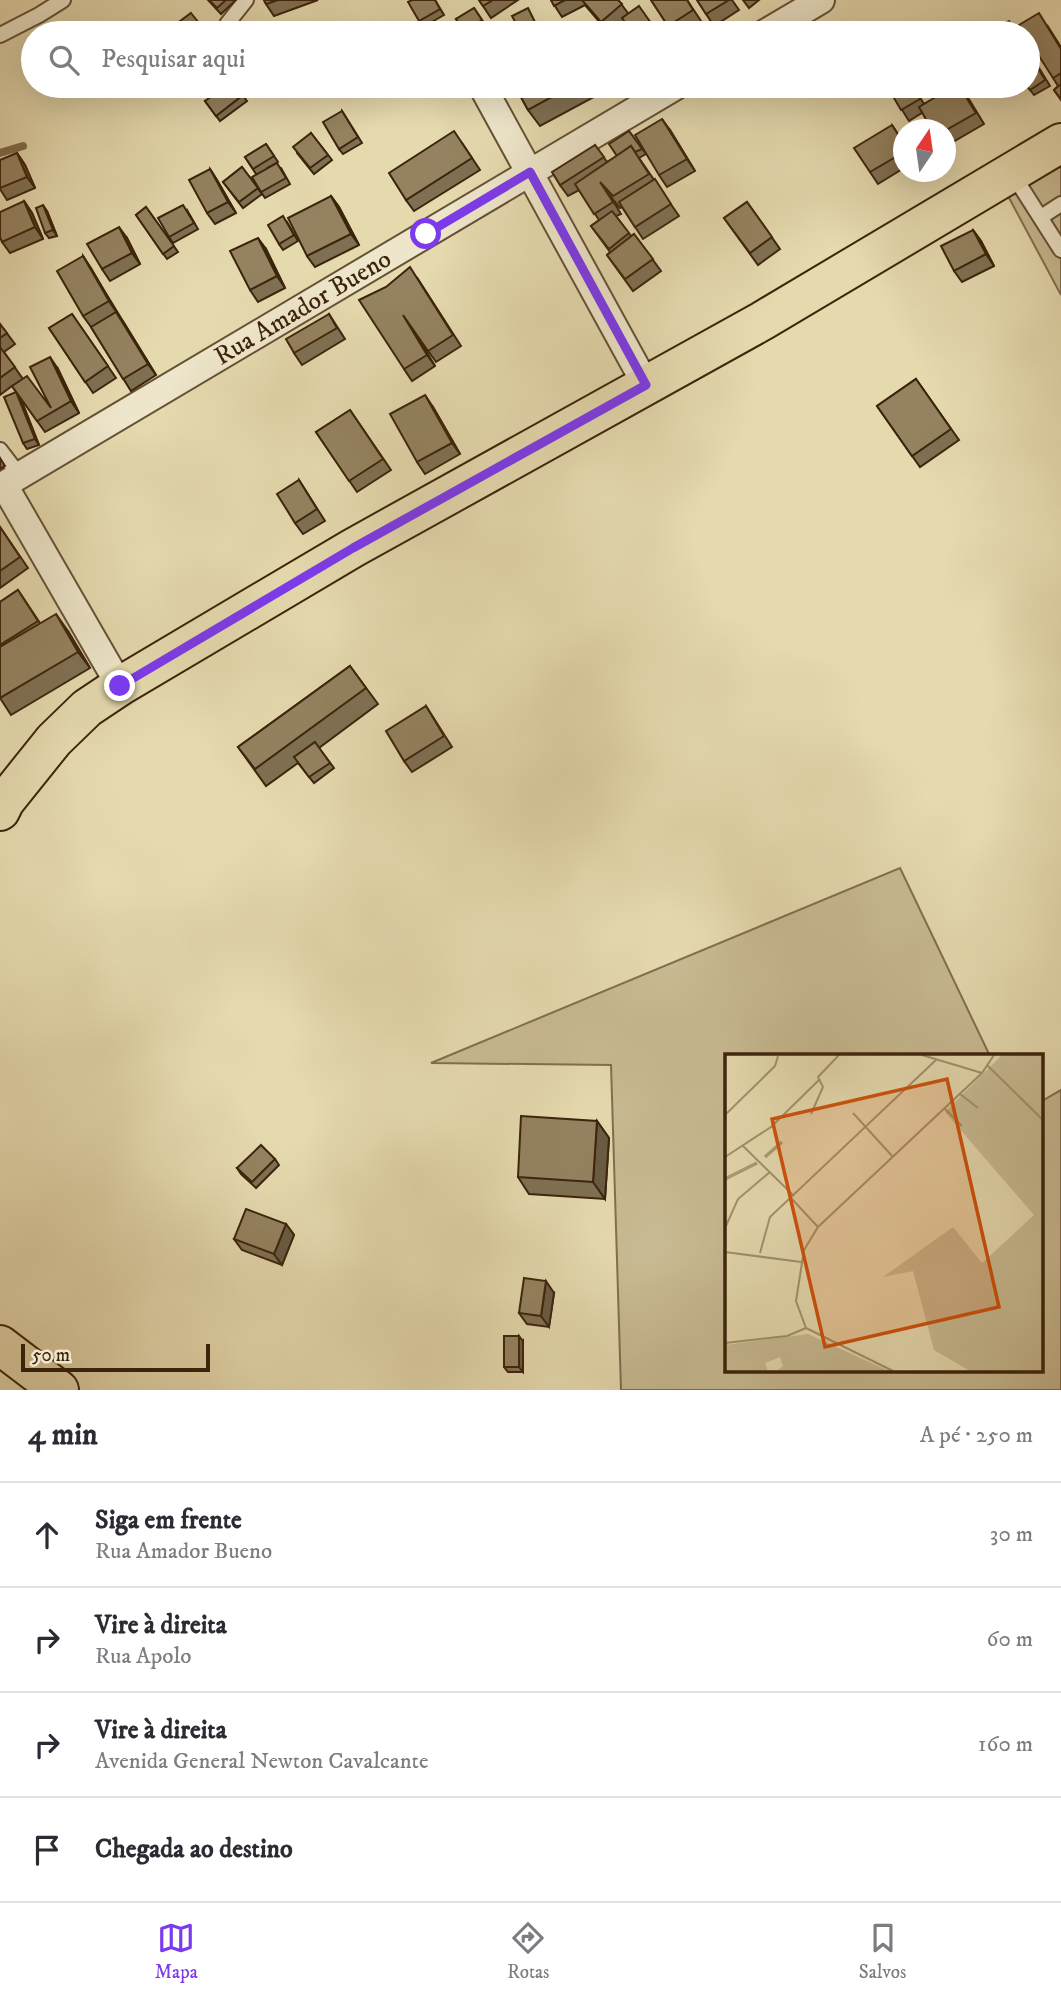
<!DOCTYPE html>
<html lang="pt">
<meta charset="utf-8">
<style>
:root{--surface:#fff;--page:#f7f7f7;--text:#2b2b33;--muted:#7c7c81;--line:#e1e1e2;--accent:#7c3aed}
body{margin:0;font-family:"IM FELL DW Pica",serif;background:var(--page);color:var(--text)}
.compass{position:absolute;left:893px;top:119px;width:63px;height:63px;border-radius:50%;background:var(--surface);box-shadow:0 7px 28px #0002;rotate:13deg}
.scale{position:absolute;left:21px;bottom:18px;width:189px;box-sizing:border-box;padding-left:7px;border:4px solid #3c240b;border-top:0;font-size:19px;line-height:24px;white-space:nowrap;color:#3c240b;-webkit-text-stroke:5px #eee6ca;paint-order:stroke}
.stop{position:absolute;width:21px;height:21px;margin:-16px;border:5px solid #7c3aed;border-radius:50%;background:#fff}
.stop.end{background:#7c3aed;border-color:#fff;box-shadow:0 2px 7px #0008}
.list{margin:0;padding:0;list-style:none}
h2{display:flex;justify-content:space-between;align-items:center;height:91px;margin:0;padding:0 28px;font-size:30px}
h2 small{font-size:23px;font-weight:400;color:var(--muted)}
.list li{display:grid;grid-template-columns:46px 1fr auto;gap:21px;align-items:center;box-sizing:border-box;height:105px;padding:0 28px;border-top:2px solid var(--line)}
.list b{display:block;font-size:26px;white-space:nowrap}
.list p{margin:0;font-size:23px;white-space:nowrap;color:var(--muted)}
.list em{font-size:23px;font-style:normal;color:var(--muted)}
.icon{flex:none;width:38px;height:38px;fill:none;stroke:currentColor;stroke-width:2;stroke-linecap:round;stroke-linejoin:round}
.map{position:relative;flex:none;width:1061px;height:1390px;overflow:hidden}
.search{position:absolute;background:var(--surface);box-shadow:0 7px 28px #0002;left:21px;right:21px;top:21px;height:77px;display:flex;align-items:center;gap:18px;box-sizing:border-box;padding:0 24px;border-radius:38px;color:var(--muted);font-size:26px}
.sheet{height:511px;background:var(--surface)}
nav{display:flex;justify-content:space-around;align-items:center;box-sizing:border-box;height:98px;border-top:2px solid var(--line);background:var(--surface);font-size:19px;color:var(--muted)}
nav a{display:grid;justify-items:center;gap:4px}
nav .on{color:var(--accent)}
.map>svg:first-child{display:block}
.green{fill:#c8ba92;stroke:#826f4e;stroke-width:2}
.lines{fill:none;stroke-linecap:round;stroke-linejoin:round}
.stream{stroke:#7f6b4c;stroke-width:8}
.lane-casing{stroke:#665134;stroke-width:18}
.street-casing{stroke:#665134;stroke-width:30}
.primary-casing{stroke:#3c240b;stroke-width:42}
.lane{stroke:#eee6ca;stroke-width:14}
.street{stroke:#eee6ca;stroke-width:26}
.primary{stroke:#e5d9ae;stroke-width:38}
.wall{fill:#7f7053;stroke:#3c240b;stroke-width:2}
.shaded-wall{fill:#685b43;stroke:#3c240b;stroke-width:2}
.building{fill:#948260;stroke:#3c240b;stroke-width:2}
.route{stroke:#7c3aed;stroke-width:9}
.labels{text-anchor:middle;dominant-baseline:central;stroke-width:6;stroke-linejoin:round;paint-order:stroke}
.street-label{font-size:26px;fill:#3c240b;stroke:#eee6ca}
.inset-river{fill:none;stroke:#ac9b77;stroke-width:3.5}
.inset-road{fill:none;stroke:#a1916d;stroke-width:2}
.view{fill:#ce510c;fill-opacity:0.15;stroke:#ce510c;stroke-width:3.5}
.inset-edge{fill:none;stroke:#3c240b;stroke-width:3.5}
</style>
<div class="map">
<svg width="1061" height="1390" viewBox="0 0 1061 1390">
<rect width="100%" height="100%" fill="#e5d9ae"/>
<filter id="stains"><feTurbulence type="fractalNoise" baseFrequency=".00286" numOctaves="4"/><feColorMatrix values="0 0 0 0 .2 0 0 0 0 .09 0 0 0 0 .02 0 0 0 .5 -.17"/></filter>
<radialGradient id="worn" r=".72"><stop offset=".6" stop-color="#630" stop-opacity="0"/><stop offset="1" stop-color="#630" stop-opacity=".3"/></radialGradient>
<g class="green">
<polygon points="1061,161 1061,295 1007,194"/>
<polygon points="900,868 990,1056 727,1056 727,1371 1042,1371 1042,1101 1061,1090 1061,1390 621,1390 611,1065 431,1063"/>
</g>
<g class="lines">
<polyline class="stream" points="0,153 23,146"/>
<g class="lane-casing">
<g id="lane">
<polyline points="227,24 246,0"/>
<polyline points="0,35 39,15 63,0"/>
<polyline points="1012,173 1061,250"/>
<polyline points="1041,217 1061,204"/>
<polyline points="0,450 20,476"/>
</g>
</g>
<g class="street-casing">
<g id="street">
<polyline points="765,33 821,0"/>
<polyline points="482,86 646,385"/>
<polyline points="4,485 120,686"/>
<path id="s1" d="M 0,487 L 676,86"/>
</g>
</g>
<g class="primary-casing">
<g id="primary">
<polyline points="0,811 5,801 54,740 87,708 120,686 353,548 762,321 1061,143"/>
<polyline points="0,1345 59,1390"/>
</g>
</g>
<use href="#lane" class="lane"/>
<use href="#street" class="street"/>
<use href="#primary" class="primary"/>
</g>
<g class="wall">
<polygon points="208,0 236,0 221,14"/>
<polygon points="264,0 318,0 274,16 266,4"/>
<polygon points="435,0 444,15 423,27 419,21"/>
<polygon points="479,0 518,0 491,18"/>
<polygon points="551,0 618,0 628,13 624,21 609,33 585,5 562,17"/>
<polygon points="651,0 687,0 701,21 683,33 673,33"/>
<polygon points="697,0 732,0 739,10 714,26"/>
<polygon points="743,0 759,0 749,8"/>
<polygon points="474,8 486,26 474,33 465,33 456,19"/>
<polygon points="1047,25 1061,47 1061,100 1054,90 1058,86 1053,78"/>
<polygon points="1028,50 1050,86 1034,95 1027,86"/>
<polygon points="235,86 247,101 220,121 205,101"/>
<polygon points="515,86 604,86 607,90 540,126 528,110"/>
<polygon points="887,86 913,86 924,104 961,86 984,124 946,146 946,130 922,113 909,121"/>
<polygon points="342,111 362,143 343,154 339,149"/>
<polygon points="892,125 904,143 904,168 878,184 870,172"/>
<polygon points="670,130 695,171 667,187 659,175"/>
<polygon points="629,131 646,154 639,158 679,216 643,239 622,207 620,208 608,193 621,214 616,216 631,236 634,234 661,271 633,291 607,255 610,252 591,226 599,220 579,190 568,196 560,185 595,145 607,162 617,156"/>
<polygon points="311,133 332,160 314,174 297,153"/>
<polygon points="462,143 480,170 414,211 406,200"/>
<polygon points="266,144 278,162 269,167 281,168 290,184 265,198 261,192 256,174 245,157"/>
<polygon points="17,153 25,165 35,188 7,200 0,189 0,160"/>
<polygon points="242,167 262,194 243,208 223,182"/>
<polygon points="210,169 217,180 236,213 215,224 207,213"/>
<polygon points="331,196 339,207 359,245 315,267 307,256"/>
<polygon points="24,201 32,213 43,239 10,253 2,242"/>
<polygon points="747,202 780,249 758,265 724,218"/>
<polygon points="146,207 178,252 167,259 136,215"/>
<polygon points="187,210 198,229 173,243 169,237"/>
<polygon points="47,211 57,236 49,238 45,233"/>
<polygon points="287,222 298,241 283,250 279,244"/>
<polygon points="973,230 981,241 994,266 962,282 954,271"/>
<polygon points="127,238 140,264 110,281 102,269"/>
<polygon points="266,249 285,288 258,302 250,290"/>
<polygon points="83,256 156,375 131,391 91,327 83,316"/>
<polygon points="418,279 461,346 436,362 411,327 435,366 412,381 404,369"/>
<polygon points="72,314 116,378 93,393 49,328"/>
<polygon points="329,314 345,339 302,365 294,353"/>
<polygon points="0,324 15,344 4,352 23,379 51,408 58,369 79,413 45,432 20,397 39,445 27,449 23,443 16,392 12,386 0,395"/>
<polygon points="916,379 959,440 920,467 877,406"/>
<polygon points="433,407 460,454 425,474 417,462"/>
<polygon points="350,410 391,470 357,492 316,432"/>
<polygon points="0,458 5,466 0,469"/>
<polygon points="299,480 325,521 303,534 295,523"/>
<polygon points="0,527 28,568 0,588"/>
<polygon points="18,590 40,623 68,631 90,668 11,715 0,698 0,602"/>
<polygon points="350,666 378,704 319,748 334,768 314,783 298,763 266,786 238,747"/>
<polygon points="426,706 452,747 412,772 404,761"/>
<polygon points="597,1121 609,1138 605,1199 529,1194 518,1177"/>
<polygon points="275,1159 279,1165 256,1188 241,1174 237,1168"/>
<polygon points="286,1224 294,1235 282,1265 242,1250 234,1239"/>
<polygon points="554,1293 549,1327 527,1324 519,1313"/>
<polygon points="523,1341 523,1372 508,1372 504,1367"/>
</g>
<g class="shaded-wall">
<polygon points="662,119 670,130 695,171 687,159"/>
<polygon points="17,153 25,165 35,188 27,177"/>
<polygon points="210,169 217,180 236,213 228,202"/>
<polygon points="331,196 339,207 359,245 351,234"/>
<polygon points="24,201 32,213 43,239 35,227"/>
<polygon points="43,205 47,211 57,236 53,230"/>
<polygon points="119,227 127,238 140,264 132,253"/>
<polygon points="973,230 981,241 994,266 986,254"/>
<polygon points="258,238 266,249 285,288 277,276"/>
<polygon points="83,256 91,268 117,313 109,301"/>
<polygon points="116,312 124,323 156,375 148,364"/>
<polygon points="403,315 411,327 435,366 427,355"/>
<polygon points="50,357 58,369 79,413 71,401"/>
<polygon points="16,392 20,397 39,445 35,439"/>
<polygon points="425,395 433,407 460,454 452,443"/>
<polygon points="56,614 68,631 90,668 78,652"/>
<polygon points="597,1121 609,1138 605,1199 593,1182"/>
<polygon points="286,1224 294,1235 282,1265 274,1254"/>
<polygon points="546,1281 554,1293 549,1327 541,1316"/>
<polygon points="519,1336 523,1341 523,1372 519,1367"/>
</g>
<g class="building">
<polygon points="209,0 226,0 217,8"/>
<polygon points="264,0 278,0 266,4"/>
<polygon points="412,0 435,0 440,9 419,21 408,2"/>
<polygon points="479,0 493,0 483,6"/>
<polygon points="551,0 565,0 554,6"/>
<polygon points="582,0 618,0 622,4 601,22"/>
<polygon points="651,0 687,0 693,10 668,26"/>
<polygon points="697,0 729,0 706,14"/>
<polygon points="639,6 658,33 633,33 622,18"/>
<polygon points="474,8 482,20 464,31 456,19"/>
<polygon points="528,8 539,30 534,33 521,33 512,16"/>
<polygon points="191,13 206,32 205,33 164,33"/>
<polygon points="1039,13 1061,49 1061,73 1053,78 1028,39 1028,33 1024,33 1019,25"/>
<polygon points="1009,21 1017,33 988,33"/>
<polygon points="600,24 606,33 584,33"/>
<polygon points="836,28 839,33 828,33"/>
<polygon points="978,30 980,33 972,33"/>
<polygon points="1035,63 1045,80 1030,90 1027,86 1028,67"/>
<polygon points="1061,84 1061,99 1054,90"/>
<polygon points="226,86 235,86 243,95 216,116 205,101"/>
<polygon points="515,86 572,86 528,110"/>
<polygon points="887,86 912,86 920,99 901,110"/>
<polygon points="954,86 959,86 976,113 946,130 932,130 919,107"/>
<polygon points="342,111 358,137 339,149 323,122"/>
<polygon points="662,119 687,159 659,175 635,135"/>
<polygon points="892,125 904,144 904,152 870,172 854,148"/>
<polygon points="454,131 472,158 406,200 389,173"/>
<polygon points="629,131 642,149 635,152 631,146 617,156 609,144"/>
<polygon points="311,133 328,155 310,168 293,147"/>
<polygon points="266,144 274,156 253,169 245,157"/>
<polygon points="595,145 604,157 560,185 552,172"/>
<polygon points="631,146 649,174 613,196 600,182 613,202 594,214 575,184"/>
<polygon points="17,153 27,177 0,188 0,160"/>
<polygon points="277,163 286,178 261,192 252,177"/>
<polygon points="242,167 258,188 239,202 223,182"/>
<polygon points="210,169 228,202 207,213 189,180"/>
<polygon points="655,179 671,204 635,227 619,202"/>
<polygon points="331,196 351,234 307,256 288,218"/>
<polygon points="24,201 35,227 2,242 0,237 0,212"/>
<polygon points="747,202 772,237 750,253 724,218"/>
<polygon points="43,205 53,230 45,233 36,208"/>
<polygon points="183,205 194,223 169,237 158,218"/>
<polygon points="146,207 174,246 163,254 136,215"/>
<polygon points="612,211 629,233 609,249 591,226"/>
<polygon points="283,216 294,235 279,244 268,225"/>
<polygon points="119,227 132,253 102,269 87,244"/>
<polygon points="973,230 986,254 954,271 941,246"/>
<polygon points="634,234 653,259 625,279 607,255"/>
<polygon points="258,238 277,276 250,290 230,251"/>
<polygon points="83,256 109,301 83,316 57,271"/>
<polygon points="410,267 453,335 428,351 403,315 427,355 404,369 359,300 386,287"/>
<polygon points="116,312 148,364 123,379 91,327"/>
<polygon points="72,314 108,366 85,382 49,328"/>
<polygon points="329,314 337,328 294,353 286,339"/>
<polygon points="0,324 7,333 0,338"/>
<polygon points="0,347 15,367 0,378"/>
<polygon points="50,357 71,401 37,421 12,386 27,376 51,408 30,367"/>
<polygon points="916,379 951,429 912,456 877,406"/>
<polygon points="16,392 35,439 23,443 4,397"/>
<polygon points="425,395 452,443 417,462 390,414"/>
<polygon points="350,410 383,459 349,481 316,432"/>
<polygon points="299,480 317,509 295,523 277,494"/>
<polygon points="0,527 20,557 0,571"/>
<polygon points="18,590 38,621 0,645 0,602"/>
<polygon points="56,614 78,652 0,698 0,647"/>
<polygon points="350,666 366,688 255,769 238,747"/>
<polygon points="426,706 444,736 404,761 386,731"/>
<polygon points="315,742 330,763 309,777 294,757"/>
<polygon points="521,1116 597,1121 593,1182 518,1177"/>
<polygon points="261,1145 275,1159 252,1182 237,1168"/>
<polygon points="246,1209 286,1224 274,1254 234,1239"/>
<polygon points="524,1278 546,1281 541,1316 519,1313"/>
<rect x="504" y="1336" width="15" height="31"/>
</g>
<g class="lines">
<polyline class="route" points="120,686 353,548 646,385 530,172 426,234"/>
</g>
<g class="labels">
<g class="street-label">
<text stroke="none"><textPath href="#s1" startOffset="352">Rua Amador Bueno</textPath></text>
</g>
</g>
<g transform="translate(725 1054)">
<rect width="318" height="318" fill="#e5d9ae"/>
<path d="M 277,1 L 318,1 L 318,317 L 245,317 L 209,296 L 188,217 L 158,223 L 228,173 L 257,209 L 309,161 L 220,58 ZM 83,280 L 164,317 L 52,317 L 58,312 L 55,303 L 40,309 L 43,317 L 0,317 L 0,291 Z" fill="#c8ba92"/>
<path class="inset-river" d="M 40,103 L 57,88M 0,125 L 32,109"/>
<path class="inset-road" d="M 197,1 L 257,19M 263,12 L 319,67M 235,40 L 253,54M 220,55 L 237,72M 128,59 L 168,103M 86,60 L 98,33 L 93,23 L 114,1M 0,61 L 50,12 L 53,2M 17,91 L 69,142M 0,103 L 46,73 L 95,25M 66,144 L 93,173M 0,174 L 13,145 L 45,118M 0,198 L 76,208M 35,199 L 45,163 L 212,5M 0,289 L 62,282 L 81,274M 168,317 L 81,274 L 71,247 L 79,196 L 93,173 L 257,19 L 269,1"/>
<path class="view" d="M 222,25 L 274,253 L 100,293 L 47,65 Z"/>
<rect width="318" height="318" class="inset-edge"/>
</g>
<rect width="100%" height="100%" filter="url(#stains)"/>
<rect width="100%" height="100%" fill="url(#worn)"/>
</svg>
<svg class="compass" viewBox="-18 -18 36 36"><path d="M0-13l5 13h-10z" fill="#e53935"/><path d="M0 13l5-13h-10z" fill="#7c7c81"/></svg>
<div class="scale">50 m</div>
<div class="stop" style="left:426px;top:234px"></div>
<div class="stop end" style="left:120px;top:686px"></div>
<div class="search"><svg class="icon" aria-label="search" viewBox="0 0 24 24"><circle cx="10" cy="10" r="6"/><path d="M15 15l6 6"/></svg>Pesquisar aqui</div>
</div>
<section class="sheet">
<h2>4 min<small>A pé · 250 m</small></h2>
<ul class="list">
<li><svg class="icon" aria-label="ahead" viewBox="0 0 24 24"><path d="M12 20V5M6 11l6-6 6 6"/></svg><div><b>Siga em frente</b><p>Rua Amador Bueno</p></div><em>30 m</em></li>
<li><svg class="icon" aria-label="right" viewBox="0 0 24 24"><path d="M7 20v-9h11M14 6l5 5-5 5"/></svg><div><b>Vire à direita</b><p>Rua Apolo</p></div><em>60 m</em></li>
<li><svg class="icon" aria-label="right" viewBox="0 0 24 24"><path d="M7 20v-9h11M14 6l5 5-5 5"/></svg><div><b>Vire à direita</b><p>Avenida General Newton Cavalcante</p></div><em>160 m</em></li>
<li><svg class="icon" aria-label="arrive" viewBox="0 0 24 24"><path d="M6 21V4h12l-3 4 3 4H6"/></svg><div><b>Chegada ao destino</b></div></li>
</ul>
</section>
<nav>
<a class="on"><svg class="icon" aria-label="map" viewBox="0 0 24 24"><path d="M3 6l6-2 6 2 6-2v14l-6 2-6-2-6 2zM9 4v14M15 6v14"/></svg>Mapa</a>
<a><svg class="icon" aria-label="directions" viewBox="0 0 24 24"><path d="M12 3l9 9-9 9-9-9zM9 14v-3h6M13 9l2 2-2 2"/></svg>Rotas</a>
<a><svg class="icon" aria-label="saved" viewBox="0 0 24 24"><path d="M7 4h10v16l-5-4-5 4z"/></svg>Salvos</a>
</nav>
